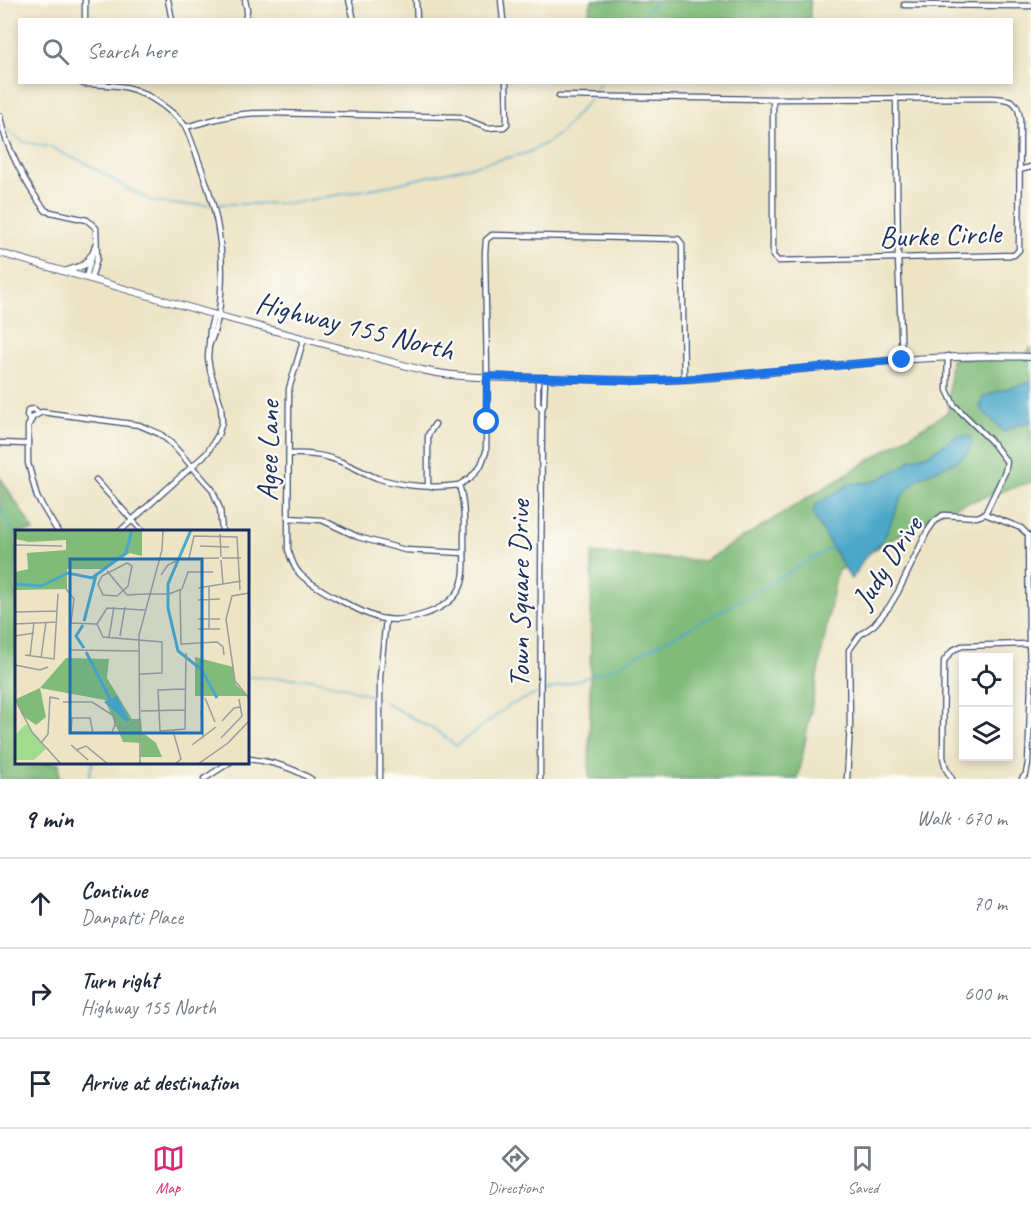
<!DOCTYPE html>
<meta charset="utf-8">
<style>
:root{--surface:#fff;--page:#f2f2f3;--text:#1f2937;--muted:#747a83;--line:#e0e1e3;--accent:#db2777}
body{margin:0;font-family:Caveat,sans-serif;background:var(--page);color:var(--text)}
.controls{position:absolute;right:18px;bottom:18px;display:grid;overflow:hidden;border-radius:0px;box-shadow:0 3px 9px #0003}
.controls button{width:54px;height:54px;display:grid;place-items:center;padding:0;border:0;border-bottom:2px solid var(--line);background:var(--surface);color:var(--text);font:30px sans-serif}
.stop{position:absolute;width:18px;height:18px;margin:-14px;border:4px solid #1a73e8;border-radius:50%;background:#fff}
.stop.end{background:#1a73e8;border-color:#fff;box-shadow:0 2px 6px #0008}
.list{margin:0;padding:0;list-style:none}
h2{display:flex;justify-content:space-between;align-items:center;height:78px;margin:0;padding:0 24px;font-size:26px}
h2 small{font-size:20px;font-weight:400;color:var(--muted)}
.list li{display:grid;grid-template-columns:39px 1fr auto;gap:18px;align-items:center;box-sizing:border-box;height:90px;padding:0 24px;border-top:2px solid var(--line)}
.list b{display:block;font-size:22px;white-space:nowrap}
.list p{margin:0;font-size:20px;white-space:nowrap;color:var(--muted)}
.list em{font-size:20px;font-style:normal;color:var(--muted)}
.icon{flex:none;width:33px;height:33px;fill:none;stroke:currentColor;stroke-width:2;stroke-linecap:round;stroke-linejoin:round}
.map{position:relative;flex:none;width:1031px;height:779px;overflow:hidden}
.search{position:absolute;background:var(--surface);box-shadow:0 3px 9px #0003;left:18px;right:18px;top:18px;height:66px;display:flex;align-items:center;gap:15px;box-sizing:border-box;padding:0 21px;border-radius:0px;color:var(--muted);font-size:22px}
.sheet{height:348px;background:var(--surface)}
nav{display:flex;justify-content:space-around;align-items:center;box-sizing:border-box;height:84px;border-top:2px solid var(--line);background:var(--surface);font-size:16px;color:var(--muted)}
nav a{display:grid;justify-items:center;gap:3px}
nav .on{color:var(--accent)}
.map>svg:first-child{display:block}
.forest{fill:#80bb79;stroke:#4e756c;stroke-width:1.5}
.water{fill:#4ba8c9;stroke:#336c94;stroke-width:1.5}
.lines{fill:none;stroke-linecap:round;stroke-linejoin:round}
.stream{stroke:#4ba8c9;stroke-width:1.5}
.minor-casing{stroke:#3a4a6d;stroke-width:7}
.major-casing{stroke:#3a4a6d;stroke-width:8}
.minor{stroke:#fff;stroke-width:4.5}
.major{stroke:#fff;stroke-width:6}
.route{stroke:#1a73e8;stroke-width:8}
.labels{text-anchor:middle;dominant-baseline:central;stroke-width:4.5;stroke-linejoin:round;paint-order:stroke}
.street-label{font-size:30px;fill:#1b2f5e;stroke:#fdfcf7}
.inset-river{fill:none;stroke:#4ba8c9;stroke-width:3}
.inset-road{fill:none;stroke:#999c9c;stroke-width:1.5}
.view{fill:#1f6fb2;fill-opacity:0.15;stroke:#1f6fb2;stroke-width:3}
.inset-edge{fill:none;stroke:#1b2f5e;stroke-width:3}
</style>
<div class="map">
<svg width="1031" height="779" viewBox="0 0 1031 779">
<rect width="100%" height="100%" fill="#fdfcf7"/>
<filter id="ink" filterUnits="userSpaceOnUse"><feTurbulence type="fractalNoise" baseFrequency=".0167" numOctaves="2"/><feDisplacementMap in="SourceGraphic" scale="12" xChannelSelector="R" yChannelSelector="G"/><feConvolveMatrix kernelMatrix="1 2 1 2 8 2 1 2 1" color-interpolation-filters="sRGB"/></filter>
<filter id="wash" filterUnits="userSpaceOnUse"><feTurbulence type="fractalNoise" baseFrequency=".008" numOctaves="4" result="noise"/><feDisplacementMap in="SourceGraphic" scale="24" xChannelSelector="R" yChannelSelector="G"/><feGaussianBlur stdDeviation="1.35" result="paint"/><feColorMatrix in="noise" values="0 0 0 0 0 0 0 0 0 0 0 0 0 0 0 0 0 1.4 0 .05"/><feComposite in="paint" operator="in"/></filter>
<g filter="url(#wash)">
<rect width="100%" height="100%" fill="#ede4c5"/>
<g class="forest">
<polygon points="592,0 810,0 810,19 587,19"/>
<polygon points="1031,348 1031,482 941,511 837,571 798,779 589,779 592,553 705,561 948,412 951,359 1025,356"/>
<polygon points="0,477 34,531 16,532 16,762 59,763 59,779 0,779"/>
</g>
<g class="water">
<polygon points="1031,382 1031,422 1016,425 1004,432 980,408 983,397 995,392"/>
<path d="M 958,435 L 971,437 C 976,464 931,467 917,480 C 897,496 896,515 885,536 C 880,545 870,552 863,560 C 859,567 857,574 851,579 L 813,515 L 815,505 L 850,484 L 872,482 L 877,480 L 905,465 L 911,459 L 929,454 Z"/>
</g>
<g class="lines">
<g class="stream">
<polyline points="638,20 657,0"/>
<polyline points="593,95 600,82"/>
<polyline points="5,129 24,142 50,147 68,156 86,163 127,188 152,201 180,205 293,203 392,185 527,153 548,142 561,132 590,99"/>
<polyline points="0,506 16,538"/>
<polyline points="248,677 312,679 344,687 377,698"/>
<polyline points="543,692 614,668 723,610 832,547"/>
<polyline points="384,702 440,733 456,746 510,705 536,694"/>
<polyline points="88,779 93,762"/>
</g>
</g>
</g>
<g filter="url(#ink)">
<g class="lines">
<g class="minor-casing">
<g id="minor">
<polyline points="168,0 172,20"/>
<polyline points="245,0 247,10 245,20"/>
<polyline points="349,0 354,20"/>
<polyline points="416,0 417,20"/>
<polyline points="501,0 503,20"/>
<polyline points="904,5 1031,6"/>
<polyline points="85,20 85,0"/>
<path d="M 80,82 L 84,84 C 118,85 133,84 162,105 C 171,112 179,117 186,127 C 208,184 226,230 221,292 C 220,312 217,328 209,346"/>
<path d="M 559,96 L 773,99 L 989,98 C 1007,99 1018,97 1020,119 L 1019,250 L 1014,255 L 778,261 L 773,256 L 773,99"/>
<polyline points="896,98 898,257 902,359"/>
<path d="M 0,116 C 4,144 28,189 46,211 L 87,220 L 96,228 L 97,258 L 91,279"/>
<path d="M 186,127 C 218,118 235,113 269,113 L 460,117 L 487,128 L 504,127 L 507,124 L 506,82"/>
<polyline points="1019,170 1031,167"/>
<polyline points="86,277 95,245"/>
<path d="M 304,338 L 289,389 L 288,549 C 291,558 293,567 300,574 C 310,585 363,614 379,618 C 404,624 448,612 460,588 C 466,575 464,557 464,543 C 464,523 465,504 459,485 L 470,478 L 481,465 L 486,452 L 487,376 L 485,253 L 486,240 L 492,235 L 678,239 L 682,244 L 684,379"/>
<polyline points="538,378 538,404 542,409"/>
<polyline points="30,420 27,416 28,410 34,409 39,413"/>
<polyline points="0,443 27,444"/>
<path d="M 289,454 C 306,453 322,454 339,461 C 352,466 364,473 377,478 C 402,486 433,489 459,485"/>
<polyline points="96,480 143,532"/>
<polyline points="428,486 428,435 435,424"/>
<polyline points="985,514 1021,528 1028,535 1029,644"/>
<polyline points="288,518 322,520 358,537 405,550 464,553"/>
<polyline points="58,532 37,497 28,463 28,426 33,417 42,412 139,425 160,434 171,443 212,489 220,509 222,532"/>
<polyline points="119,532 207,453 218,435 222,422 221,406 210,370 208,358 210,330 214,314"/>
<path d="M 248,759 C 269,761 293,768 311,779"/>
<polyline points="204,779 230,762"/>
<polyline points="380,779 380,677 386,619"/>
<polyline points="540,779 542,409 544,404 545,378"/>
<polyline points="847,779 850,726 849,650 860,635 874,625 889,607 898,592 927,532 934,522 943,515 977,517 985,514 1005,472 1007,462 991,441 954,405 947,390 948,356"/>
<polyline points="952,779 946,769 943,757 944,661 953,650 962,646 1029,644 1031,684 1028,763 1026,774 1022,779"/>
</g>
</g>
<g class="major-casing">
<g id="major">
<path d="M 0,253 L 219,316 L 422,370 C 462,379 504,378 545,378 C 592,379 639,382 686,379 C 801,372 916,352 1031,357"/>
<polyline points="67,271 84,265 91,256"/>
</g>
</g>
<use href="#minor" class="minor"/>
<use href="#major" class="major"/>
</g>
</g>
<g class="lines" filter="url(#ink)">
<polyline class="route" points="487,422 487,376 636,381 684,379 902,360"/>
</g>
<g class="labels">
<g class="street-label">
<text transform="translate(940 235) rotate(-2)">Burke Circle</text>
<text transform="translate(355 326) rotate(14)">Highway 155 North</text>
<text transform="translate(268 451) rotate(-89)">Agee Lane</text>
<text transform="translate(887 562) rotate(-57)">Judy Drive</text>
<text transform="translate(519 594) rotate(-90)">Town Square Drive</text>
</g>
</g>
<g transform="translate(15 530)">
<rect width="234" height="234" fill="#ede4c5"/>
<path d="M 11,194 L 31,219 L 19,230 L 0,230 L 0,205 Z" fill="#a1db8e"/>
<path d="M 0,0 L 127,0 L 127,26 L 115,23 L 90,39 L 52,39 L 52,59 L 0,60 L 0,42 L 13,39 L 12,23 L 51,20 L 51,10 L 14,12 L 0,9 ZM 180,127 L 218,137 L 221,155 L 233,166 L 180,166 ZM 51,128 L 94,129 L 92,148 L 117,189 L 126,189 L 127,202 L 141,213 L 147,227 L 125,227 L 126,213 L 108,212 L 90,170 L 25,158 L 31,187 L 21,195 L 7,185 L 1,169 L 25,158 Z" fill="#80bb79"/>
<path d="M 102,166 L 114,190 L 113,193 L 89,172 Z" fill="#4ba8c9"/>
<path class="inset-river" d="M 176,0 L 153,54 L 153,78 L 163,121 L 187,140 L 202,168M 0,54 L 26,56 L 53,43 L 77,48 L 111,23 L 117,0M 69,91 L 81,45M 68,95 L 61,106 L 69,118M 71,122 L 95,169"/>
<path class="inset-road" d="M 205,4 L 206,27M 0,15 L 47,16M 185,16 L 214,17M 174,28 L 179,6 L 222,7 L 225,60M 207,28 L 226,28M 206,30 L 208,54M 112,33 L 117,36 L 113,56 L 102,66 L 88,65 L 83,54 L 87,46 ZM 92,41 L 112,65 L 130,64M 146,45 L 153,35 L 165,29 L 204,28M 194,57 L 194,99M 183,58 L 226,51M 51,59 L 59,69 L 55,100M 165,60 L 166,114 L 202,112 L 208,117 L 209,125M 234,63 L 217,66 L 211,89 L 220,151 L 234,168M 129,64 L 154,64 L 167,59 L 173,42 L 198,42M 183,70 L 205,69M 0,82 L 42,81M 183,89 L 205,89M 54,93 L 82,94M 0,94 L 42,92M 82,94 L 88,107 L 147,112 L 147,143 L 125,144M 82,94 L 92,78 L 130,80M 183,99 L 205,99M 0,106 L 19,103M 105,106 L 110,77M 94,107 L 99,77M 55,120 L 123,121M 10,125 L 39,129 L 43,64M 15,126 L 19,92M 26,128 L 31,92M 0,135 L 25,140 L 33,137M 170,159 L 143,160 L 145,201 L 170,199 L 171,123M 190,168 L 200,192M 0,169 L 17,202 L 46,234M 48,172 L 77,172 L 99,186 L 100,195M 126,181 L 170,180M 186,181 L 188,208M 57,188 L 75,188 L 78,203 L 56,202 ZM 207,191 L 219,178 L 226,177M 100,195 L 109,199 L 124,189M 158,201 L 166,229 L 160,234M 78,203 L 97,202 L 100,195M 206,208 L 227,186 L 224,169M 26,213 L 33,204 L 35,167 L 44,169M 56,215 L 73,230M 177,215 L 201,197M 61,220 L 71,216 L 93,234M 125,234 L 124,105 L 147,20 L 148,0M 183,234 L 213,213 L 234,191"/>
<path class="view" d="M 55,29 L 187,29 L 187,203 L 55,203 Z"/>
<rect width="234" height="234" class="inset-edge"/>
</g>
</svg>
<div class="controls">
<button><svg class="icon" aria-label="locate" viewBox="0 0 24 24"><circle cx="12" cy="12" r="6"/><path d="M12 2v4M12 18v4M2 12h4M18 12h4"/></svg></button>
<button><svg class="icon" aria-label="layers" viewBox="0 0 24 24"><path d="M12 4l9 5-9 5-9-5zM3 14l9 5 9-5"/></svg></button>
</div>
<div class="stop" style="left:487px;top:422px"></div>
<div class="stop end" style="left:902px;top:360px"></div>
<div class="search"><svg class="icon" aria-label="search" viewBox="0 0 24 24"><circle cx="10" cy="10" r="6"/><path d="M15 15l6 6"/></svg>Search here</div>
</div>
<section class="sheet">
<h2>9 min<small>Walk · 670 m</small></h2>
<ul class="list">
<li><svg class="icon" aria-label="ahead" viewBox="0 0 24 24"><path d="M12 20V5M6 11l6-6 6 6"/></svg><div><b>Continue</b><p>Danpatti Place</p></div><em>70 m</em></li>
<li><svg class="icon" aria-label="right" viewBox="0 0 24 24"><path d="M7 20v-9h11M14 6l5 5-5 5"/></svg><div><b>Turn right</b><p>Highway 155 North</p></div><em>600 m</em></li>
<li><svg class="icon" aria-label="arrive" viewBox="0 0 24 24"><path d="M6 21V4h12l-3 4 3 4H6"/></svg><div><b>Arrive at destination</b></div></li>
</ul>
</section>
<nav>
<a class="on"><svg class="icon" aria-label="map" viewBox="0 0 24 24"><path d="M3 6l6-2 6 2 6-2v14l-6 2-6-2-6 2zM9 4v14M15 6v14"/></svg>Map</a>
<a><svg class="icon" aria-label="directions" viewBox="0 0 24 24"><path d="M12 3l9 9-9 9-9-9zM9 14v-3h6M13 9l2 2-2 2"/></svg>Directions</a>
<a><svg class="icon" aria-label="saved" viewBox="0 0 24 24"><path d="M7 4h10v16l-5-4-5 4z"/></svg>Saved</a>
</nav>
